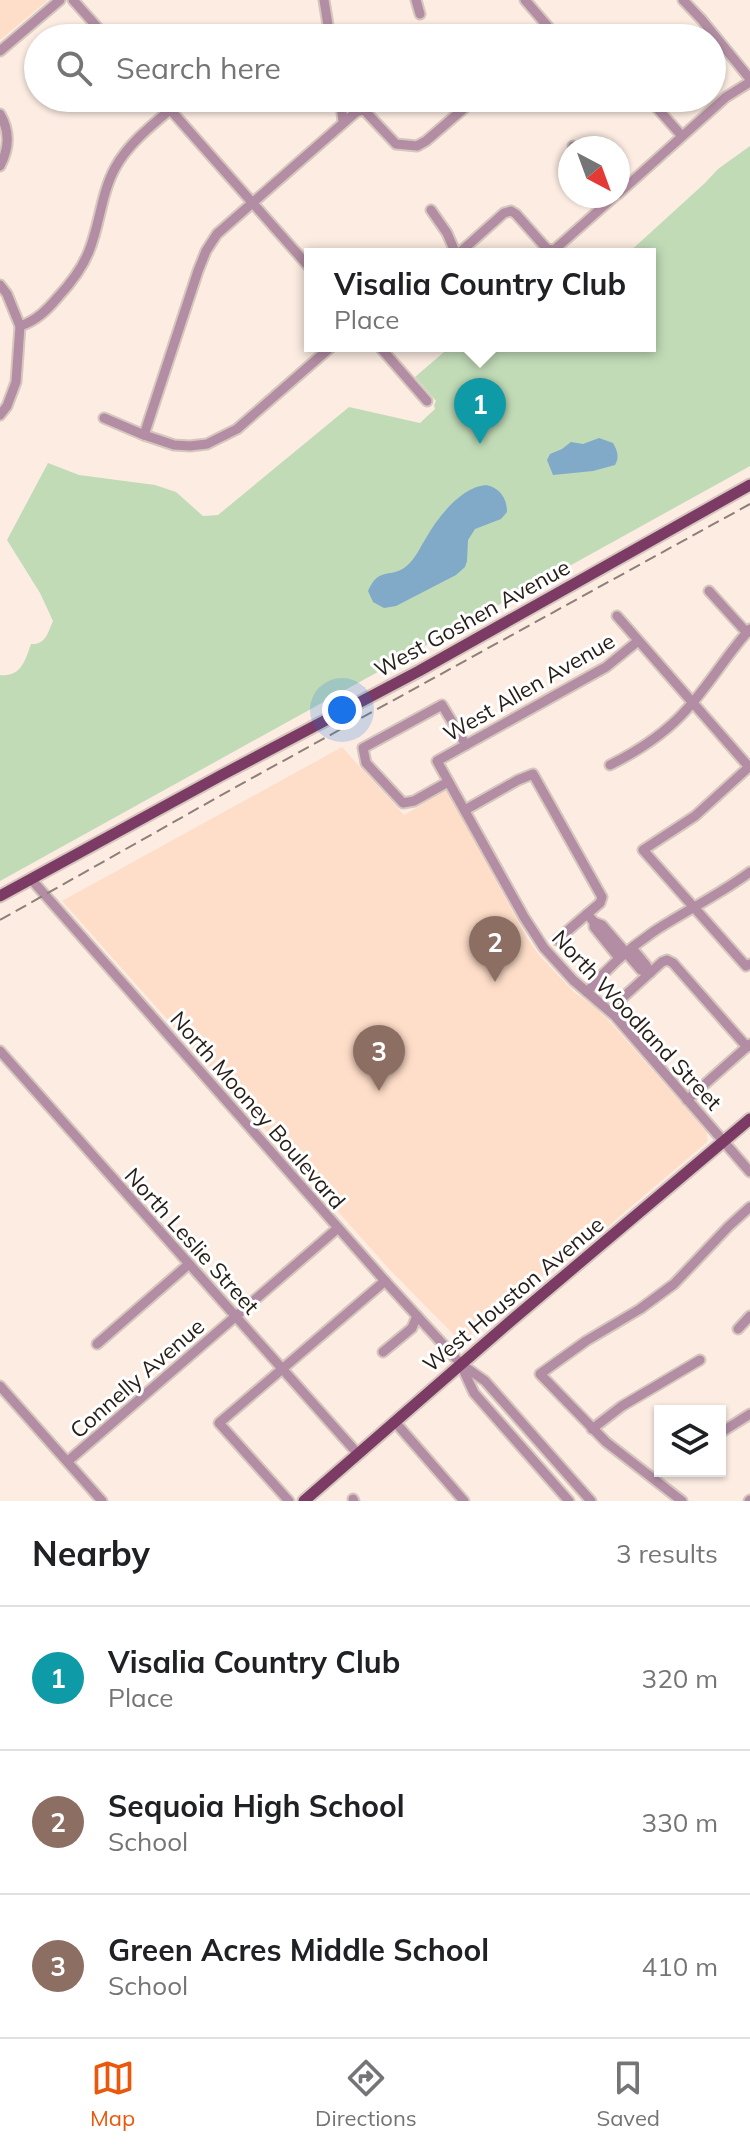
<!DOCTYPE html>
<style>
:root{--surface:#fff;--page:#f2f2f2;--text:#202124;--muted:#757577;--line:#e0e0e0;--accent:#ea580c}
body{margin:0;font-family:Mulish,sans-serif;background:var(--page);color:var(--text)}
.controls{position:absolute;right:24px;bottom:24px;display:grid;overflow:hidden;border-radius:0px;box-shadow:0 2px 6px #0004}
.controls button{width:72px;height:72px;display:grid;place-items:center;padding:0;border:0;border-bottom:2px solid var(--line);background:var(--surface);color:var(--text);font:40px sans-serif}
.compass{position:absolute;left:558px;top:136px;width:72px;height:72px;border-radius:50%;background:var(--surface);box-shadow:0 2px 6px #0004;rotate:139deg}
.you{position:absolute;left:342px;top:710px;width:28px;height:28px;margin:-20px;border:6px solid #fff;border-radius:50%;background:#1a73e8;box-shadow:0 0 0 12px #1a73e833}
.badge{display:grid;place-items:center;width:52px;height:52px;border-radius:50%;background:var(--accent);color:#fff;font-size:26px;font-weight:700}
.pin{position:absolute;translate:-50% -66px;filter:drop-shadow(0 2px 4px #0008)}
.pin::after{content:'';position:absolute;top:42px;width:28px;height:24px;background:inherit;clip-path:polygon(0 0,100% 0,50% 100%)}
.popup{position:absolute;left:304px;top:248px;width:352px;height:104px;box-sizing:border-box;display:grid;place-content:center;border-radius:0px;background:var(--surface);filter:drop-shadow(0 2px 6px #0005);font-size:26px;white-space:nowrap;color:var(--muted)}
.popup b{font-size:30px;color:var(--text)}
.popup::after{content:'';position:absolute;left:50%;top:100%;margin-left:-16px;border:16px solid transparent;border-top-color:var(--surface)}
.list{margin:0;padding:0;list-style:none}
h2{display:flex;justify-content:space-between;align-items:center;height:104px;margin:0;padding:0 32px;font-size:34px}
h2 small{font-size:26px;font-weight:400;color:var(--muted)}
.list li{display:grid;grid-template-columns:52px 1fr auto;gap:24px;align-items:center;box-sizing:border-box;height:144px;padding:0 32px;border-top:2px solid var(--line)}
.list b{display:block;font-size:30px;white-space:nowrap}
.list p{margin:0;font-size:26px;white-space:nowrap;color:var(--muted)}
.list em{font-size:26px;font-style:normal;color:var(--muted)}
.icon{flex:none;width:44px;height:44px;fill:none;stroke:currentColor;stroke-width:2;stroke-linecap:round;stroke-linejoin:round}
.map{position:relative;flex:none;width:750px;height:1501px;overflow:hidden}
.search{position:absolute;background:var(--surface);box-shadow:0 2px 6px #0004;left:24px;right:24px;top:24px;height:88px;display:flex;align-items:center;gap:20px;box-sizing:border-box;padding:0 28px;border-radius:44px;color:var(--muted);font-size:30px}
.sheet{height:536px;background:var(--surface)}
nav{display:flex;justify-content:space-around;align-items:center;box-sizing:border-box;height:112px;border-top:2px solid var(--line);background:var(--surface);font-size:22px;color:var(--muted)}
nav a{display:grid;justify-items:center;gap:4px}
nav .on{color:var(--accent)}
.map>svg:first-child{display:block}
.built{fill:#ffdec9}
.green{fill:#c1dbb7}
.water{fill:#80aac7}
.lines{fill:none;stroke-linecap:round;stroke-linejoin:round}
.minor-casing{stroke:#d5c7bd;stroke-width:13}
.major-casing{stroke:#d5c7bd;stroke-width:15}
.minor{stroke:#b38da3;stroke-width:9}
.major{stroke:#7b3b64;stroke-width:11}
.rail{stroke:#8d8078;stroke-width:2;stroke-dasharray:12 6;stroke-linecap:butt}
.labels{text-anchor:middle;dominant-baseline:central;stroke-width:6;stroke-linejoin:round;paint-order:stroke}
.street-label{font-size:22px;fill:#261d17;stroke:#fff}
</style>
<div class="map">
<svg width="750" height="1501" viewBox="0 0 750 1501">
<rect width="100%" height="100%" fill="#fcece2"/>
<g class="built">
<polygon points="0,0 48,0 0,40"/>
<polygon points="342,747 404,815 447,790 527,938 539,955 574,992 595,1007 611,1023 707,1132 707,1142 585,1246 552,1272 537,1278 522,1292 518,1301 466,1338 456,1337 391,1271 62,901"/>
</g>
<path class="green" d="M 750,146 L 750,466 L 0,881 L 0,675 C 21,677 25,661 31,644 C 46,645 48,632 53,621 L 40,593 L 7,540 L 48,463 L 79,475 L 155,485 L 176,492 L 203,516 L 218,515 L 349,407 L 420,423 L 435,409 L 434,405 L 436,401 L 415,377 L 451,346 L 650,346 L 650,254 L 627,254 L 705,183 L 718,169 Z"/>
<g class="water">
<path d="M 599,438 L 613,443 C 617,450 620,457 615,465 L 593,471 L 553,475 L 547,460 L 550,454 L 562,449 L 571,442 L 583,444 Z"/>
<path d="M 486,485 C 500,488 507,498 507,512 L 501,519 L 475,529 L 468,540 L 467,561 L 465,567 L 456,575 L 396,606 L 384,608 L 373,602 L 368,591 C 379,567 388,578 404,568 C 413,563 421,546 426,538 C 438,517 461,487 486,485 Z"/>
</g>
<g class="lines">
<g class="minor-casing">
<g id="minor">
<polyline points="73,0 107,38"/>
<polyline points="324,0 330,38"/>
<polyline points="416,0 420,14"/>
<polyline points="525,0 557,37"/>
<polyline points="683,0 702,20 750,79"/>
<polyline points="0,51 60,0"/>
<polyline points="160,98 310,268"/>
<polyline points="340,98 343,121"/>
<polyline points="648,98 682,136"/>
<path d="M 0,114 C 10,131 9,149 0,166"/>
<polyline points="573,146 575,148"/>
<polyline points="618,194 726,97 750,82"/>
<polyline points="431,210 447,233 456,254"/>
<polyline points="458,254 504,213 511,211 516,214 547,249 554,250 615,196"/>
<polyline points="0,285 7,294 20,326 16,382 7,406 0,415"/>
<path d="M 20,326 C 36,321 47,310 58,297 C 71,283 82,269 89,251 C 100,224 101,194 115,168 C 130,140 160,119 184,98"/>
<polyline points="379,346 427,401"/>
<polyline points="104,418 144,435 174,445 190,446 207,444 237,429 332,346"/>
<polyline points="144,435 198,271 206,251 217,234 356,112 364,110 396,144 417,146 426,141 476,98"/>
<polyline points="709,591 747,633"/>
<polyline points="617,616 749,767"/>
<polyline points="638,641 606,667 437,761 524,917 544,948 573,980 615,1016 750,1172"/>
<path d="M 610,765 C 638,751 666,733 687,709 C 710,684 727,654 750,629"/>
<polyline points="750,766 695,816 643,850 746,966 750,964"/>
<polyline points="448,782 414,801 403,803 366,763 363,748 442,705 466,745"/>
<polyline points="465,810 518,780 533,774 602,897 600,903 587,914"/>
<polyline points="31,879 385,1281 461,1364 485,1381 591,1501"/>
<polyline points="594,922 594,927 619,958"/>
<polyline points="557,940 587,914 594,922 602,925 641,970 650,973 646,965 632,948"/>
<path d="M 587,992 C 606,969 628,949 653,932 C 685,911 719,895 750,872"/>
<polyline points="619,1001 662,962 667,960 673,963 747,1047"/>
<polyline points="0,1051 358,1454"/>
<polyline points="687,1100 750,1044"/>
<polyline points="738,1329 750,1316"/>
<polyline points="97,1344 189,1264"/>
<polyline points="383,1352 412,1328 417,1316"/>
<polyline points="462,1367 474,1393 569,1501"/>
<polyline points="0,1386 102,1501"/>
<polyline points="395,1422 464,1501"/>
<polyline points="592,1429 622,1406 700,1360"/>
<polyline points="720,1433 750,1414"/>
<polyline points="68,1461 338,1228"/>
<polyline points="353,1499 354,1501"/>
<polyline points="289,1501 219,1423 385,1281"/>
<polyline points="682,1501 606,1442 540,1374 586,1341 640,1309 674,1284 729,1226 750,1207"/>
<polyline points="749,1501 750,1500"/>
</g>
</g>
<g class="major-casing">
<g id="major">
<polyline points="0,896 220,776 419,671 750,485"/>
<polyline points="304,1501 512,1320 750,1119"/>
</g>
</g>
<use href="#minor" class="minor"/>
<use href="#major" class="major"/>
<polyline class="rail" points="0,920 234,788 750,504"/>
</g>
<g class="labels">
<g class="street-label">
<text transform="translate(472 618) rotate(-29)">West Goshen Avenue</text>
<text transform="translate(529 687) rotate(-30)">West Allen Avenue</text>
<text transform="translate(637 1020) rotate(47)">North Woodland Street</text>
<text transform="translate(258 1110) rotate(49)">North Mooney Boulevard</text>
<text transform="translate(192 1241) rotate(48)">North Leslie Street</text>
<text transform="translate(513 1294) rotate(-40)">West Houston Avenue</text>
<text transform="translate(137 1378) rotate(-41)">Connelly Avenue</text>
</g>
</g>
</svg>
<div class="controls">
<button><svg class="icon" aria-label="layers" viewBox="0 0 24 24"><path d="M12 4l9 5-9 5-9-5zM3 14l9 5 9-5"/></svg></button>
</div>
<svg class="compass" viewBox="-18 -18 36 36"><path d="M0-13l5 13h-10z" fill="#e53935"/><path d="M0 13l5-13h-10z" fill="#757577"/></svg>
<div class="you"></div>
<div class="pin badge" style="left:480px;top:444px;background:#0f9aa8">1</div>
<div class="popup"><b>Visalia Country Club</b>Place</div>
<div class="pin badge" style="left:495px;top:982px;background:#8d6e63">2</div>
<div class="pin badge" style="left:379px;top:1091px;background:#8d6e63">3</div>
<div class="search"><svg class="icon" aria-label="search" viewBox="0 0 24 24"><circle cx="10" cy="10" r="6"/><path d="M15 15l6 6"/></svg>Search here</div>
</div>
<section class="sheet">
<h2>Nearby<small>3 results</small></h2>
<ul class="list">
<li><span class="badge" style="background:#0f9aa8">1</span><div><b>Visalia Country Club</b><p>Place</p></div><em>320 m</em></li>
<li><span class="badge" style="background:#8d6e63">2</span><div><b>Sequoia High School</b><p>School</p></div><em>330 m</em></li>
<li><span class="badge" style="background:#8d6e63">3</span><div><b>Green Acres Middle School</b><p>School</p></div><em>410 m</em></li>
</ul>
</section>
<nav>
<a class="on"><svg class="icon" aria-label="map" viewBox="0 0 24 24"><path d="M3 6l6-2 6 2 6-2v14l-6 2-6-2-6 2zM9 4v14M15 6v14"/></svg>Map</a>
<a><svg class="icon" aria-label="directions" viewBox="0 0 24 24"><path d="M12 3l9 9-9 9-9-9zM9 14v-3h6M13 9l2 2-2 2"/></svg>Directions</a>
<a><svg class="icon" aria-label="saved" viewBox="0 0 24 24"><path d="M7 4h10v16l-5-4-5 4z"/></svg>Saved</a>
</nav>
